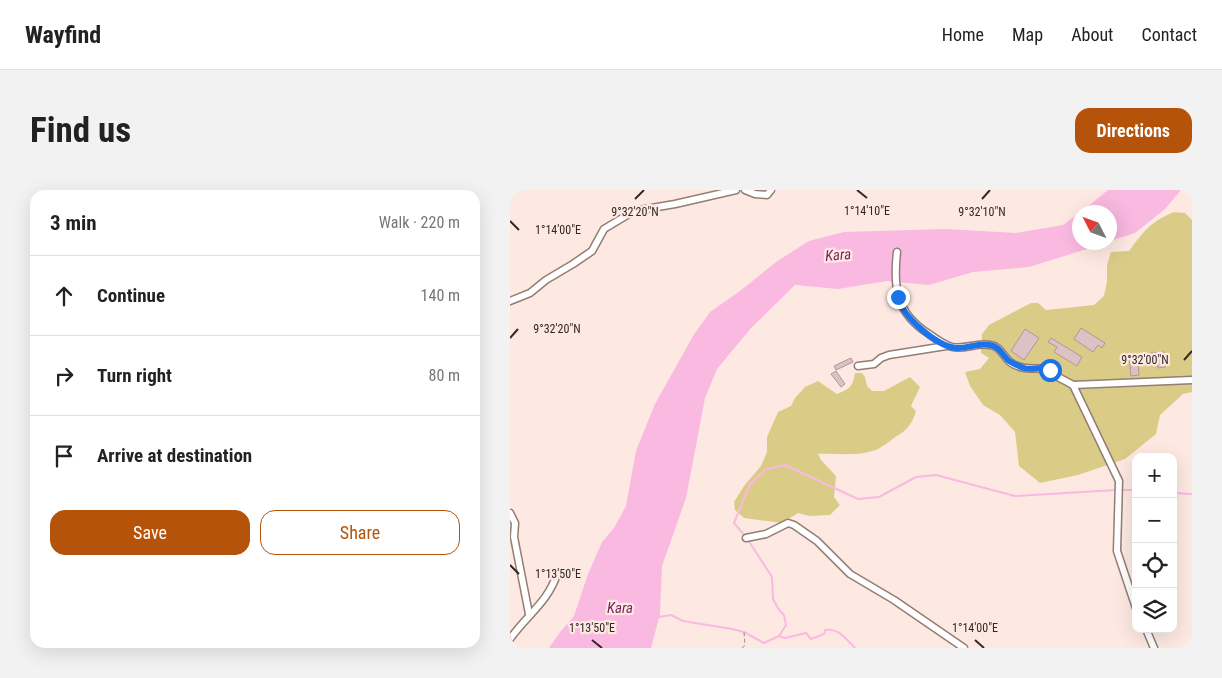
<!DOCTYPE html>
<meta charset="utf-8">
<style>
:root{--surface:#fff;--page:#f2f2f2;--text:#222;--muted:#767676;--line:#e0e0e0;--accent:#b45309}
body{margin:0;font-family:"Roboto Condensed",sans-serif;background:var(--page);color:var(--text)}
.controls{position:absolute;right:15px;bottom:15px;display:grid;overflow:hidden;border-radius:10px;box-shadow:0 5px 20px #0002}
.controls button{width:45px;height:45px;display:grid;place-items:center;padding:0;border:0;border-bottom:1px solid var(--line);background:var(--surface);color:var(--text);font:25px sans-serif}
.compass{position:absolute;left:562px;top:15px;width:45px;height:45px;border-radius:50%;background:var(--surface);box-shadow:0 5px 20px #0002;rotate:312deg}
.stop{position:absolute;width:15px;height:15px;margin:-11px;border:4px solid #1a73e8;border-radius:50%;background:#fff}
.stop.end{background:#1a73e8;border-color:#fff;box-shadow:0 1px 5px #0008}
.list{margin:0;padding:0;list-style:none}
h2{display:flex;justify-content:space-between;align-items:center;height:65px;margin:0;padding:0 20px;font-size:21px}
h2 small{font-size:16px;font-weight:400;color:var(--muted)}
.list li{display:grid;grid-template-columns:32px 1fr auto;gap:15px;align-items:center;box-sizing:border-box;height:80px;padding:0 20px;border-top:1px solid var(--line)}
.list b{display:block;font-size:19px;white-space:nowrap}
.list em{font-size:16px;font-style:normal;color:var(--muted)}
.actions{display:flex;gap:10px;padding:15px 20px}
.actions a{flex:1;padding:11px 0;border:1px solid var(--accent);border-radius:15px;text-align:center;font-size:18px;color:var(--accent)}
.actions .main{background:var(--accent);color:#fff}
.icon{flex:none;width:28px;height:28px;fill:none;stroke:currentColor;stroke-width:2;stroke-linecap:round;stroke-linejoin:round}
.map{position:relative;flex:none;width:682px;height:458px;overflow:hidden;border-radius:15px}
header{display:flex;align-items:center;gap:30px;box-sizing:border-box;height:70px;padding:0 25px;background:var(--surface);border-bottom:1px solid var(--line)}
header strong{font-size:24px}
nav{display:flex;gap:28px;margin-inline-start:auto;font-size:18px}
.intro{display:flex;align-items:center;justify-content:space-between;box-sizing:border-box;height:120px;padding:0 30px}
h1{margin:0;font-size:35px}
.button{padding:12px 22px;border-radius:15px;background:var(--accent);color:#fff;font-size:18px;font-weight:700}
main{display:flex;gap:30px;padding:0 30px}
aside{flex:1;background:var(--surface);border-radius:15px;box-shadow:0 5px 20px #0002}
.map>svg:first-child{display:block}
.green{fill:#dacc86}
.water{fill:#f9b9e1}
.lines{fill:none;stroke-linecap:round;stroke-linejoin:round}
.stream{stroke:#f9b9e1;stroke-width:2}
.building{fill:#dcc2c5;stroke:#af9699}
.minor-casing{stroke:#937d75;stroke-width:9}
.path{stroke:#988984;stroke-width:1;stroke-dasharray:4 2.5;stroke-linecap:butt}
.minor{stroke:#fff;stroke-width:6}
.route{stroke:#1a73e8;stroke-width:6}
.ticks{fill:none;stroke:#322825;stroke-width:2}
.labels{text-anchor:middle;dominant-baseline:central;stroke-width:4.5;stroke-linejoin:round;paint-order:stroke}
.water-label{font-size:15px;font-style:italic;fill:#781f5f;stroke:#fde9e2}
.ticks-label{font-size:12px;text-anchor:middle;fill:#322825;stroke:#fde9e2;stroke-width:4.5;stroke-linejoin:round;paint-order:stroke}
</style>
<header>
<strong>Wayfind</strong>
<nav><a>Home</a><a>Map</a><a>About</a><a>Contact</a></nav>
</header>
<div class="intro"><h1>Find us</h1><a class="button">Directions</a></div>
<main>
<aside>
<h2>3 min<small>Walk · 220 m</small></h2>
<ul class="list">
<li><svg class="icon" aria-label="ahead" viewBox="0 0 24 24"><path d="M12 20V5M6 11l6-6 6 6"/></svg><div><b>Continue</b></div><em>140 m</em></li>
<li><svg class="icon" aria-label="right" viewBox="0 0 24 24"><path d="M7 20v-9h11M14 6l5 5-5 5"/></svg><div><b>Turn right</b></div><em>80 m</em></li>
<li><svg class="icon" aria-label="arrive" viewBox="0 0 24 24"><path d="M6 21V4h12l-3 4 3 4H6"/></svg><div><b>Arrive at destination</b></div></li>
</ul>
<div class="actions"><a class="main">Save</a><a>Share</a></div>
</aside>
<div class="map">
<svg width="682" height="458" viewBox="0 0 682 458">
<rect width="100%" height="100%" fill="#fde9e2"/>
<g class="green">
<path d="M 664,22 L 675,23 L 682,30 L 682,202 L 673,204 L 650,225 L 646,244 L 615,269 L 568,285 L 530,293 L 509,276 L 505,242 L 490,225 L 473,215 L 460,196 L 455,182 L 470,179 L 479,168 L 471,163 L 472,144 L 479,135 L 521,113 L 528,113 L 536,120 L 584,115 L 594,106 L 597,91 L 597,75 L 601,62 L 619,61 C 634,41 640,32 664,22 Z"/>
<path d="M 345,183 L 352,183 L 355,187 L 357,196 L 362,201 L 374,201 L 400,187 L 410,197 L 401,216 L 406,221 C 402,235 397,240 384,248 C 379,252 373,256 368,259 C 350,267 327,263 308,264 L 311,270 L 326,286 L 324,307 L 330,315 L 320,325 L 299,326 L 288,323 L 272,333 L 234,328 L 225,320 L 224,312 L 234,296 L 251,276 L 257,262 L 257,247 L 268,222 L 281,216 L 285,208 L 295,197 L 308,191 L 327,204 C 339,199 343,197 345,183 Z"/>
</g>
<g class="water">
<polygon points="598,0 671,0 655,19 625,43 600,51 600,22 571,22"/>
<polygon points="569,23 570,52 596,53 519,77 463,82 419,95 377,91 328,99 285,95 241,138 207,179 195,208 176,308 152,376 150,424 141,458 39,458 51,441 64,426 78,384 92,352 104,338 116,316 126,261 145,214 183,146 200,122 230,101 266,72 299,51 334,42 436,39 506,43 553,35"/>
</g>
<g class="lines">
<g class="stream">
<polyline points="611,300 626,300"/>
<polyline points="663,303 682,304"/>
<polyline points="236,347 224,333 240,294 255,280 275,275 348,309 369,307 406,287 426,285 505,306 606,300"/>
<polyline points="149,427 161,425 173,431 222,439 234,442 254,453 269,446 276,435 274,425 269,420 263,409 262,387 238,350"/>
<path d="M 269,446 L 275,448 L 296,443 L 301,449 L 314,444 L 315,440 C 329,438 336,449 345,458"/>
</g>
</g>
<g class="building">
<polygon points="571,138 595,153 592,158 588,155 583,162 564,149"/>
<polygon points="515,139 529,148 514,170 501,161"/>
<polygon points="541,148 572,167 567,176 544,162 547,157 538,152"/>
<polygon points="654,162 655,177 648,178 647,171 628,173 629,185 621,186 619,165"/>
<polygon points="341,168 343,172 326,180 324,176"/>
<polygon points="326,181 335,194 331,197 321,184"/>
</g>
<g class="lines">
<g class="minor-casing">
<g id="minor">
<polyline points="235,0 245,4 257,5 261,0"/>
<path d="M 387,62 C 383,98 386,123 419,144 C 426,149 434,155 442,157 C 455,160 467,152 480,155 C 489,156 491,162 497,169 C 506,180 523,179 536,178 L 548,187 L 563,195 L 682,190"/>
<polyline points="0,111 20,103 36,90 63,74 82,61 94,39 124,21 165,14 226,0"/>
<polyline points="348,176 364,174 371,168 379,165 436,156"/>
<polyline points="563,195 609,291 607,361 626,418"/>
<polyline points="0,323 5,333 4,347 19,424"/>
<polyline points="236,348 256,344 278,333 284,335 307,351 340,384 384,410 454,458"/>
<polyline points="636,439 644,458"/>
<path d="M 0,449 C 17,425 38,412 47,384"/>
</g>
</g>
<polyline class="path" points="232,458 235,455 234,442"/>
<use href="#minor" class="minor"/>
</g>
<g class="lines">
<path class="route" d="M 388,107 C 392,126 426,156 446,158 C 458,159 468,152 480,155 C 490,157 491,163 497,169 C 500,173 509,176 514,178 C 523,181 532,175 540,180"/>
</g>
<path class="ticks" d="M 347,0 L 357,8M 125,9 L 134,0M 472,9 L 480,0M 0,31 L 9,40M 0,148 L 8,139M 674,170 L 682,161M 0,375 L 9,384M 82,450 L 92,458M 465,450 L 474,458"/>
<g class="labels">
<g class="water-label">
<text transform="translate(328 65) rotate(-4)">Kara</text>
<text x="110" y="418">Kara</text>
</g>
</g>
<g class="ticks-label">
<text x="357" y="25">1°14'10"E</text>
<text x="125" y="26">9°32'20"N</text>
<text x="472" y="26">9°32'10"N</text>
<text x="48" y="44">1°14'00"E</text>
<text x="47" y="143">9°32'20"N</text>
<text x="635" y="174">9°32'00"N</text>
<text x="48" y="388">1°13'50"E</text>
<text x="82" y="442">1°13'50"E</text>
<text x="465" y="442">1°14'00"E</text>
</g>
</svg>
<div class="controls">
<button>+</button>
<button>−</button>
<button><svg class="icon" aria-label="locate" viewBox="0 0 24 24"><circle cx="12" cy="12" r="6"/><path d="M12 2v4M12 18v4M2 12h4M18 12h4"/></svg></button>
<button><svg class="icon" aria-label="layers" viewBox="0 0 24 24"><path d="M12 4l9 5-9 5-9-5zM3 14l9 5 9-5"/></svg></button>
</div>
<svg class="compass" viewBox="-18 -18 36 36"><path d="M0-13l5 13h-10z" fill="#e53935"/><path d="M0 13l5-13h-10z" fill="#767676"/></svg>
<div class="stop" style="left:540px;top:180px"></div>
<div class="stop end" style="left:388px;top:107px"></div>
</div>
</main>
